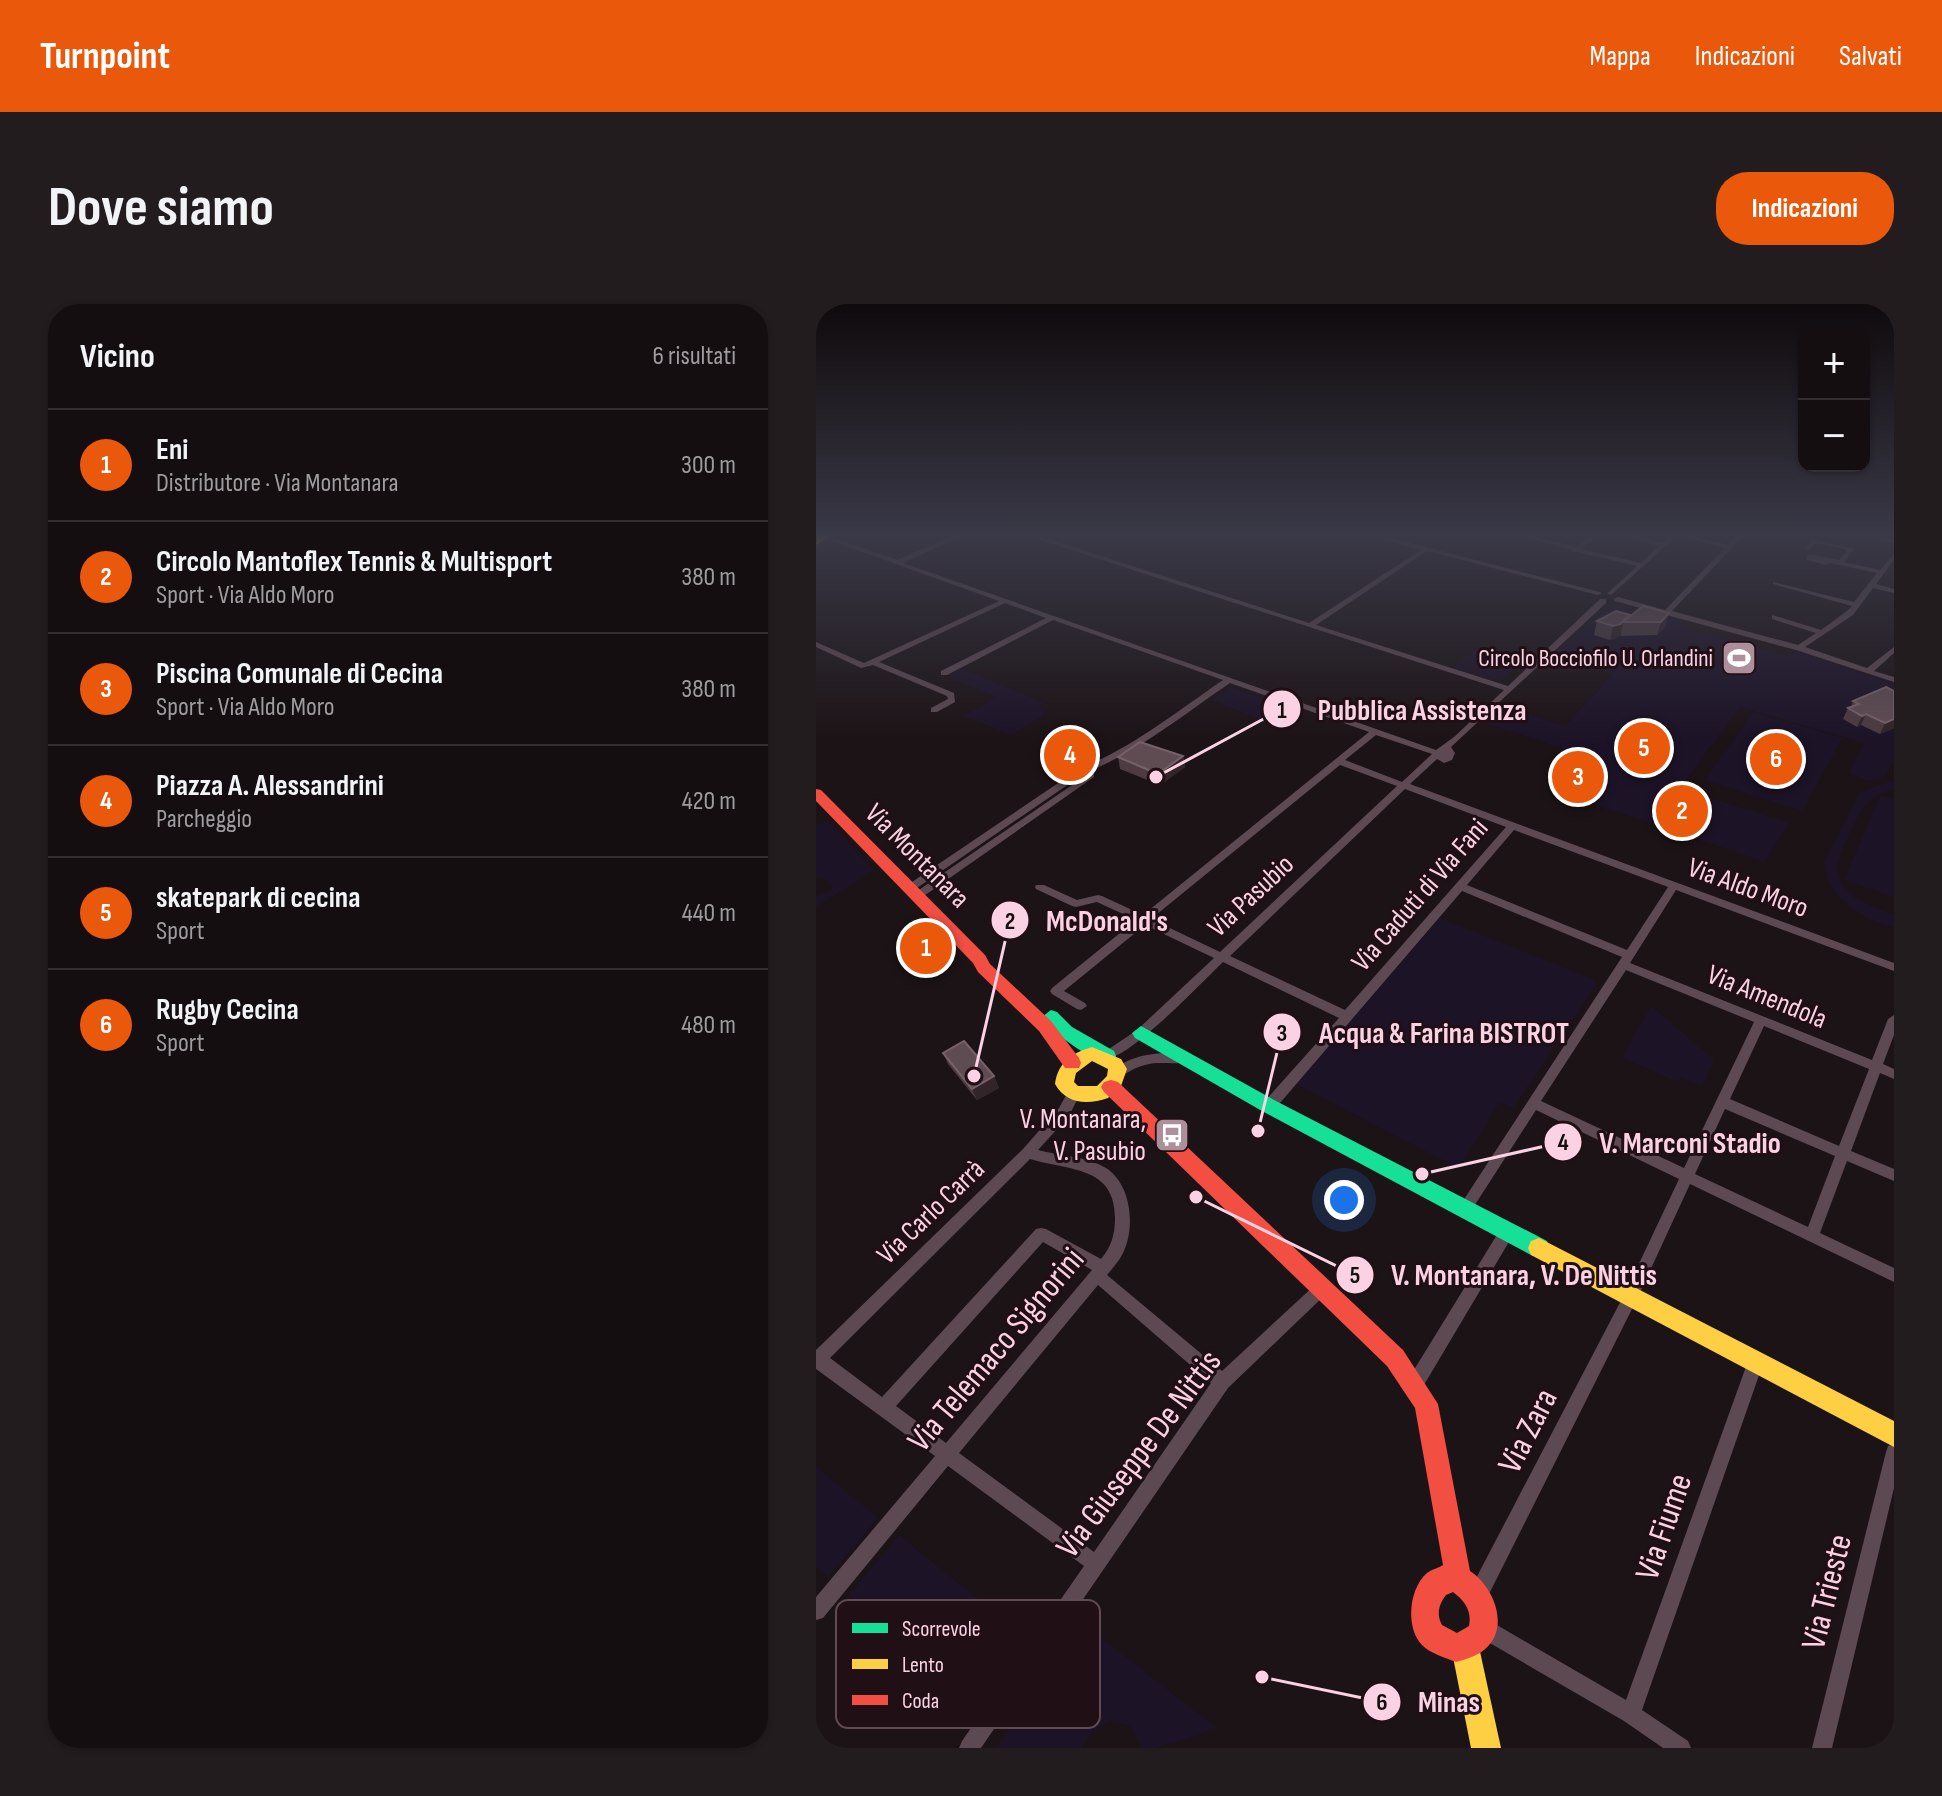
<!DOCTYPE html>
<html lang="it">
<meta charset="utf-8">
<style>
:root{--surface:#150e10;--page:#221c1e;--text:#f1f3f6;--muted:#9d9c9f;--line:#342e30;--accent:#ea580c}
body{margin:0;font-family:"Sofia Sans Condensed",sans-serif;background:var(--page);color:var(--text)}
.controls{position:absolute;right:24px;top:24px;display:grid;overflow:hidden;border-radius:16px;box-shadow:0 2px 6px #0004}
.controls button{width:72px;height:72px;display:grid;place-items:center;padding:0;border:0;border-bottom:2px solid var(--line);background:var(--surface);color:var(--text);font:40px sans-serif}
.you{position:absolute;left:528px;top:896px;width:28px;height:28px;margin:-20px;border:6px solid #fff;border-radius:50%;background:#1a73e8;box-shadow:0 0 0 12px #1a73e833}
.badge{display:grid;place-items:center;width:52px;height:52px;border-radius:50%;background:var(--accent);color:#fff;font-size:26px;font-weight:700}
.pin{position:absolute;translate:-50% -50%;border:4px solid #fff;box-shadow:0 2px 8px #0006}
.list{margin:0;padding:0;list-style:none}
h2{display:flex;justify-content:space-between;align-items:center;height:104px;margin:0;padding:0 32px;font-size:34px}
h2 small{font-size:26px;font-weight:400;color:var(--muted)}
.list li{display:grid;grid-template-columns:52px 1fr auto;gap:24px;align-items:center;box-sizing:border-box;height:112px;padding:0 32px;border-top:2px solid var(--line)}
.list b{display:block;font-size:30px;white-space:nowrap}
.list p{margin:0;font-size:26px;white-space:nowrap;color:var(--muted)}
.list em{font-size:26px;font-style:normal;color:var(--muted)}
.map{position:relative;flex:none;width:1078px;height:1444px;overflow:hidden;border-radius:32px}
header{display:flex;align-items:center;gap:48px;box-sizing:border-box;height:112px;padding:0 40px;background:var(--accent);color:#fff}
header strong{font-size:38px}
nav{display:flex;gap:44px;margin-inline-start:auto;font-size:28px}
.intro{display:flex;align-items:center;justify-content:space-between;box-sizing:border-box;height:192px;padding:0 48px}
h1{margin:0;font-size:56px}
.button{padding:20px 36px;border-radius:32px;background:var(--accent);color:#fff;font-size:28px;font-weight:700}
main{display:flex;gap:48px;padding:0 48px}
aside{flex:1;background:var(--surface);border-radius:32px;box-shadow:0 2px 6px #0004}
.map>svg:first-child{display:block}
.green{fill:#1d1327}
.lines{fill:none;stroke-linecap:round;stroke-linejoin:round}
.street{fill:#5c4952;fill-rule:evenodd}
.fast{fill:#16e098;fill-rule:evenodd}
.slow{fill:#ffcf43;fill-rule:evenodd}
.jam{fill:#f24e42;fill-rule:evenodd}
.wall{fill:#4c3c41}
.shaded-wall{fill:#312529}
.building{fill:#5f4c53;stroke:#776169;stroke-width:2}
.labels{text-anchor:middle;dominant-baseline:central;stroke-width:6;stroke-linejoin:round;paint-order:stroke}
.far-poi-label{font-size:24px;fill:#fbd2e3;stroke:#200f15;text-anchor:end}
.street-label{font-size:28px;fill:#fbd2e3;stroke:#200f15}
.poi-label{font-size:28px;fill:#fbd2e3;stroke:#200f15;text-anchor:end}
.near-street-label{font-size:34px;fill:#fbd2e3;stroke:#200f15}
.key{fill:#200f15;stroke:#624a53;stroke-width:2}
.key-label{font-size:22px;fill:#fbd2e3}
.leader{fill:none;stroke:#fbd2e3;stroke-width:3}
.callout-dot{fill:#fbd2e3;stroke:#200f15;stroke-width:3}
.mark-label{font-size:24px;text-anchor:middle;font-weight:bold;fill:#111}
.callout-label{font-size:30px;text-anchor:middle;font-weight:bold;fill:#fbd2e3;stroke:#200f15;stroke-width:6;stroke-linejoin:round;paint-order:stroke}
</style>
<header>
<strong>Turnpoint</strong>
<nav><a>Mappa</a><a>Indicazioni</a><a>Salvati</a></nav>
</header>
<div class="intro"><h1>Dove siamo</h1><a class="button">Indicazioni</a></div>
<main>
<aside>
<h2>Vicino<small>6 risultati</small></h2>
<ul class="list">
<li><span class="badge">1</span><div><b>Eni</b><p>Distributore · Via Montanara</p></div><em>300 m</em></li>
<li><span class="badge">2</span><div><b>Circolo Mantoflex Tennis &amp; Multisport</b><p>Sport · Via Aldo Moro</p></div><em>380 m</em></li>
<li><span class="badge">3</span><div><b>Piscina Comunale di Cecina</b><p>Sport · Via Aldo Moro</p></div><em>380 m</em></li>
<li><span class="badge">4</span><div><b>Piazza A. Alessandrini</b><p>Parcheggio</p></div><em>420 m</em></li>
<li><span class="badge">5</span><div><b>skatepark di cecina</b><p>Sport</p></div><em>440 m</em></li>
<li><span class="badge">6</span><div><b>Rugby Cecina</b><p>Sport</p></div><em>480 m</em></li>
</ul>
</aside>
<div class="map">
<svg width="1078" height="1444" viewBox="0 0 1078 1444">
<rect width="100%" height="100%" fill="#1c1316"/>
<g class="green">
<polygon points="804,302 863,316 870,325 971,352 983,348 1078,380 1078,458 1067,474 1053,477 1032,469 1048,439 924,403 864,484 973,519 949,558 760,494 762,489 747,476 769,452 667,418 684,401 749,422 797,370 736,350 790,306"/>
<polygon points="663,343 707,356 684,377 636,364"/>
<polygon points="147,365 229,399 224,402 228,411 195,431 147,412 180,393 131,372"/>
<polygon points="415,383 464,400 443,415 394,396"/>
<polygon points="937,408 1027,434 986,507 889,476"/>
<path d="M 1071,478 L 1078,478 L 1078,486 C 1044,488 1034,532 1021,558 C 1020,592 1051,601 1078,610 L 1078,624 C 1047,616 1009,592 1008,558 L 1043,489 Z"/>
<polygon points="1065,491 1078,495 1078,593 1028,576"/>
<polygon points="12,517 58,566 0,603 0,591 15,586 17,581 4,573 0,574 0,521"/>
<polygon points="624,614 777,675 781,680 697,804 684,798 642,864 480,780"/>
<polygon points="835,702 898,756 886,783 864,773 862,778 806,754"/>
<polygon points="0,1163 62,1214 12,1273 0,1263"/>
<polygon points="83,1231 208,1333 160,1402 33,1291"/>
<polygon points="265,1318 402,1425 339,1444 326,1444 315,1422 294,1417 275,1428 265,1444 181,1444"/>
</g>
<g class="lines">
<g class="street">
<path d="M 13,232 L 81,256 L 137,232 L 147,232 L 87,259 L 620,446 L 638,433 L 688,386 L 212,232 L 223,232 L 493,319 L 605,246 L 555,232 L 567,232 L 784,288 L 786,289 L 782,291 L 611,247 L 500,321 L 692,382 L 784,295 L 790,295 L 790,299 L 635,443 L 639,449 L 636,456 L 628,459 L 621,455 L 594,480 L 1078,659 L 1078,667 L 860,586 L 814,659 L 1056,756 L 1072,715 L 1078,711 L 1078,731 L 1067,760 L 1078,765 L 1078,775 L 1064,769 L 1035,847 L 1078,865 L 1078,877 L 1031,857 L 1004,929 L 1078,964 L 1078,978 L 874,880 L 820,997 L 670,1296 L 663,1298 L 656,1296 L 654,1289 L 656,1282 L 810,987 L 863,875 L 720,806 L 655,907 L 650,909 L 645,907 L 643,903 L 806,653 L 646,587 L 458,806 L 453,807 L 448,806 L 447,802 L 448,798 L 523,714 L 407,658 C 387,677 310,759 287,755 L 285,752 L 287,749 L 321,726 L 398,654 L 329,621 L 248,687 L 269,699 L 271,702 L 265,706 L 261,705 L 236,690 L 234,687 L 236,684 L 320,616 L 281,598 L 260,603 L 256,602 L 220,585 L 219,583 L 220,581 L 228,581 L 261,596 L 282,591 L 286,592 L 327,611 L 553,428 L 414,379 C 367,411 322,448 269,469 L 98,586 L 90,586 L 89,584 L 90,582 L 263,465 C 316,444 360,408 407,376 L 237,316 L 131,371 L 125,371 L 125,367 L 230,314 L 189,299 L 63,358 L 138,389 L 139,398 L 121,408 L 115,408 L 115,404 L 132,395 L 131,392 L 57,361 L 45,364 L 0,343 L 0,338 L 48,359 L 183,297 L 5,233 ZM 560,431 L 616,450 L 586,478 L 529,456 ZM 524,461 L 581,482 L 404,648 L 335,615 ZM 589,485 L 690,523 L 529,706 L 414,652 ZM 698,526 L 852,583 L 811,646 L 651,581 ZM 810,666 L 938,718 L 868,864 L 725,797 ZM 948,722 L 1053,765 L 1023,842 L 914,795 ZM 909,805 L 1019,852 L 992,923 L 879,870 Z"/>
<polygon points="703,232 716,232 760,243 773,232 781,232 766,245 825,259 843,242 809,232 822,232 847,239 854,232 861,232 795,291 791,289 793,288 821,262 762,248 757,248 756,246"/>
<polygon points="864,232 877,232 912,241 920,232 927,232 856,307 982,341 1000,329 956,315 956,311 1005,326 1031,307 1036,302 957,280 957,278 1038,298 1061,269 1014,259 1010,261 990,256 991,252 994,250 1023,256 1031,246 1000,239 994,245 990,245 989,244 996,236 1037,244 1038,245 1028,258 1064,266 1078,250 1078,256 1060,280 1078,285 1078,289 1057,284 1037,311 989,343 1051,364 1078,343 1078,349 1058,367 1078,373 1078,378 980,346 799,297 798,295 802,293 849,306 909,244"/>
<polygon points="1054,232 1078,235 1078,239 1055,233"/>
<polygon points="275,468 278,469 278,473 105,594 97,594 96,592 97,590"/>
<path d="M 349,749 L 371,752 L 373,755 L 371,758 C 357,761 343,757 329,761 C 319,763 312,769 303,773 L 299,771 L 297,768 C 309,754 330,750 349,749 Z"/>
<path d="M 258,785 L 263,786 L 264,790 L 253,812 L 222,846 C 244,852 270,852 290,864 C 316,881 320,925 306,951 C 302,958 296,965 291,971 L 406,1067 L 500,980 L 505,978 L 510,980 L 513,985 L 510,990 L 412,1084 L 165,1444 L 143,1444 L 146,1437 L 268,1262 L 132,1162 L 7,1314 L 0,1316 L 0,1293 L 119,1152 L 0,1065 L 0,1046 L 207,845 L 243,804 L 253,786 ZM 214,855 C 252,867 299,861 299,914 C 299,931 295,943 285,955 L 230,925 L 225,924 L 220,925 L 66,1093 L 14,1054 ZM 227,938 L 276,966 L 130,1139 L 80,1102 ZM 282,981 L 395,1079 L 278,1248 L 143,1149 Z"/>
<polygon points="692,920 697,921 699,926 697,931 605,1086 599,1088 593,1086 591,1080 593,1074 687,921"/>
<polygon points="940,1049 946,1051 948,1057 826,1406 872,1437 875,1444 847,1444 808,1417 660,1331 658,1324 660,1317 667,1315 674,1317 810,1396 932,1057 934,1051"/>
<polygon points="1078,1140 1078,1184 1016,1444 996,1444 1070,1148 1072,1142"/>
</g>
<g class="fast">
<path d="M 235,706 L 241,708 L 256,723 L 298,747 L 300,752 L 298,757 C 280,763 236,728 226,713 Z"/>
<polygon points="325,722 460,797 731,937 734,944 731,951 723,954 715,951 446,807 319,734 316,729"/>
</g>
<g class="slow">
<polygon points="2,232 14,232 0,241"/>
<path d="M 276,743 L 305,755 L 311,765 L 305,782 L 292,794 C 271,801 250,800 239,780 C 242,758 256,749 276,743 ZM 276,757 L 292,765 L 291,772 L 281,782 L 262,782 L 258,778 L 260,769 Z"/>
<polygon points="723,934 1078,1117 1078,1143 715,951 712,944 715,937"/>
<polygon points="649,1329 659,1333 663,1343 685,1444 655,1444 635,1343 639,1333"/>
</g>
<g class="jam">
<polygon points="0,485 5,486 169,651 174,660 235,717 263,754 265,759 263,764 249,764 223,727 162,668 157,659 0,497"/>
<path d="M 295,776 L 302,778 L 587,1046 L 622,1100 L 654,1267 C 680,1284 696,1329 664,1349 C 657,1353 648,1356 640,1358 C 630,1354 613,1349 606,1341 C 589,1324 593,1284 611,1269 C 616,1265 623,1264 627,1261 L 599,1104 L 571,1062 L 288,788 L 285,783 L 288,778 ZM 637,1288 C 649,1297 656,1307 653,1322 L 641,1329 L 626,1321 C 620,1310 623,1300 630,1291 Z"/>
</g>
</g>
<g class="wall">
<polygon points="853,309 849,323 841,331 804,332 805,331 801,334 794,336 778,331 781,317"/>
<polygon points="1037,397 1078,424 1064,430 1045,421 1041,423 1027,415 1032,404 1035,403"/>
<polygon points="367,452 369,463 344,481 304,465 302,453"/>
<polygon points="127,749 178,772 183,784 161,796 132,760"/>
</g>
<g class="shaded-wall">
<polygon points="853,309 849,323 841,331 845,318"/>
<polygon points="814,311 807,318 805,331 801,334 794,336 797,322"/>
<polygon points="1050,410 1045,421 1041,423 1046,412"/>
<polygon points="1078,415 1078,424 1064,430 1069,419"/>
<polygon points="367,452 369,463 344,481 342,470"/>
<polygon points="178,772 183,784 161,796 156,785"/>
</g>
<g class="building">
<polygon points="827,302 853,309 845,318 807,318"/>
<polygon points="800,307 814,311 804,320 797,322 781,317"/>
<polygon points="1070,383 1078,387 1078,415 1069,419 1050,410 1046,412 1032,404 1043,400 1037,397"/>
<polygon points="324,438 367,452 342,470 302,453"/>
<polygon points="148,737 178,772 156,785 127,749"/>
</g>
<linearGradient id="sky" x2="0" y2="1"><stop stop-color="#0f0a0c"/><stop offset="0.53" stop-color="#3a3947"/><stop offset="1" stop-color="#3a3947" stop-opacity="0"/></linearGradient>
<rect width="1078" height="435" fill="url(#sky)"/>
<defs>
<g id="stadium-square" transform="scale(1.8)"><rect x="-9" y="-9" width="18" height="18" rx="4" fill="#ad8f9b" stroke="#200f15"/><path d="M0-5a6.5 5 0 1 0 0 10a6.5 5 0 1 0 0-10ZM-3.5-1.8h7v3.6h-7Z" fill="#fff"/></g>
<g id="bus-square" transform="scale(1.8)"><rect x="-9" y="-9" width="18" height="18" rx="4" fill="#ad8f9b" stroke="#200f15"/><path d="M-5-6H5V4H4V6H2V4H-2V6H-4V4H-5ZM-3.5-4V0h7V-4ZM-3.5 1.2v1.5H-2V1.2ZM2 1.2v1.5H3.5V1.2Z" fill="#fff"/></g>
</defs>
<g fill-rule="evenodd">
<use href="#stadium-square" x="923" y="354"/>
<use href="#bus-square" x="356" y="831"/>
</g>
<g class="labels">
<g class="far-poi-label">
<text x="897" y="354">Circolo Bocciofilo U. Orlandini</text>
</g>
<g class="street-label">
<text transform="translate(101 552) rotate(45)">Via Montanara</text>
<text transform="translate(932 584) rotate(20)">Via Aldo Moro</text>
<text transform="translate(604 591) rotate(-49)">Via Caduti di Via Fani</text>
<text transform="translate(435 592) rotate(-43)">Via Pasubio</text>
<text transform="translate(951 693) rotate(22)">Via Amendola</text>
<text transform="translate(115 908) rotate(-44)">Via Carlo Carrà</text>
</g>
<g class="poi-label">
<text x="330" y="815">V. Montanara,<tspan x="330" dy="32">V. Pasubio</tspan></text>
</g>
<g class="near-street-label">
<text transform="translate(180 1046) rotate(-50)">Via Telemaco Signorini</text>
<text transform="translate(712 1127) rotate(-63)">Via Zara</text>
<text transform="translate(323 1150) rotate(-53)">Via Giuseppe De Nittis</text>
<text transform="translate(848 1223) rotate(-71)">Via Fiume</text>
<text transform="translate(1011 1288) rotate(-76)">Via Trieste</text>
</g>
</g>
<rect x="20" y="1296" width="264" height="128" rx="12" class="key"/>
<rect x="36" y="1319" width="36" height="10" fill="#16e098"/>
<rect x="36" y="1355" width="36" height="10" fill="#ffcf43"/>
<rect x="36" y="1391" width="36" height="10" fill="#f24e42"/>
<g class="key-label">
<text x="86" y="1332">Scorrevole</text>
<text x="86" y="1368">Lento</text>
<text x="86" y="1404">Coda</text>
</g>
<path class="leader" d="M340 473L466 405M158 772L194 616M442 827L466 728M606 870L747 838M380 893L539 971M446 1373L566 1398"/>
<g class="callout-dot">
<circle cx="340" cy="473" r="8"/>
<circle cx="158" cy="772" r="8"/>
<circle cx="442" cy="827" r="8"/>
<circle cx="606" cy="870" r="8"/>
<circle cx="380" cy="893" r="8"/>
<circle cx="446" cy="1373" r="8"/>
<circle cx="466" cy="405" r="20"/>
<circle cx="194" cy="616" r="20"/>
<circle cx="466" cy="728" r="20"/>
<circle cx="747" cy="838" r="20"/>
<circle cx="539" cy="971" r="20"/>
<circle cx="566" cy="1398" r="20"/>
</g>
<g class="mark-label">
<text x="466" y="414">1</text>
<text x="194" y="625">2</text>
<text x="466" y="737">3</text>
<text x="747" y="846">4</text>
<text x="539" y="979">5</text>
<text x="566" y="1406">6</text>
</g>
<g class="callout-label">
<text x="606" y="416">Pubblica Assistenza</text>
<text x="291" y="627">McDonald's</text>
<text x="628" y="739">Acqua &amp; Farina BISTROT</text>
<text x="874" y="849">V. Marconi Stadio</text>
<text x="708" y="981">V. Montanara, V. De Nittis</text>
<text x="633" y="1408">Minas</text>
</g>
</svg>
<div class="controls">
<button>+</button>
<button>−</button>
</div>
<div class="you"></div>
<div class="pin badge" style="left:110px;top:644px">1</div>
<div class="pin badge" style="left:866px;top:507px">2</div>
<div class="pin badge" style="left:762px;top:473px">3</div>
<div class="pin badge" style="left:254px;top:451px">4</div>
<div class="pin badge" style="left:828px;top:444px">5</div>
<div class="pin badge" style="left:960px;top:455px">6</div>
</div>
</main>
